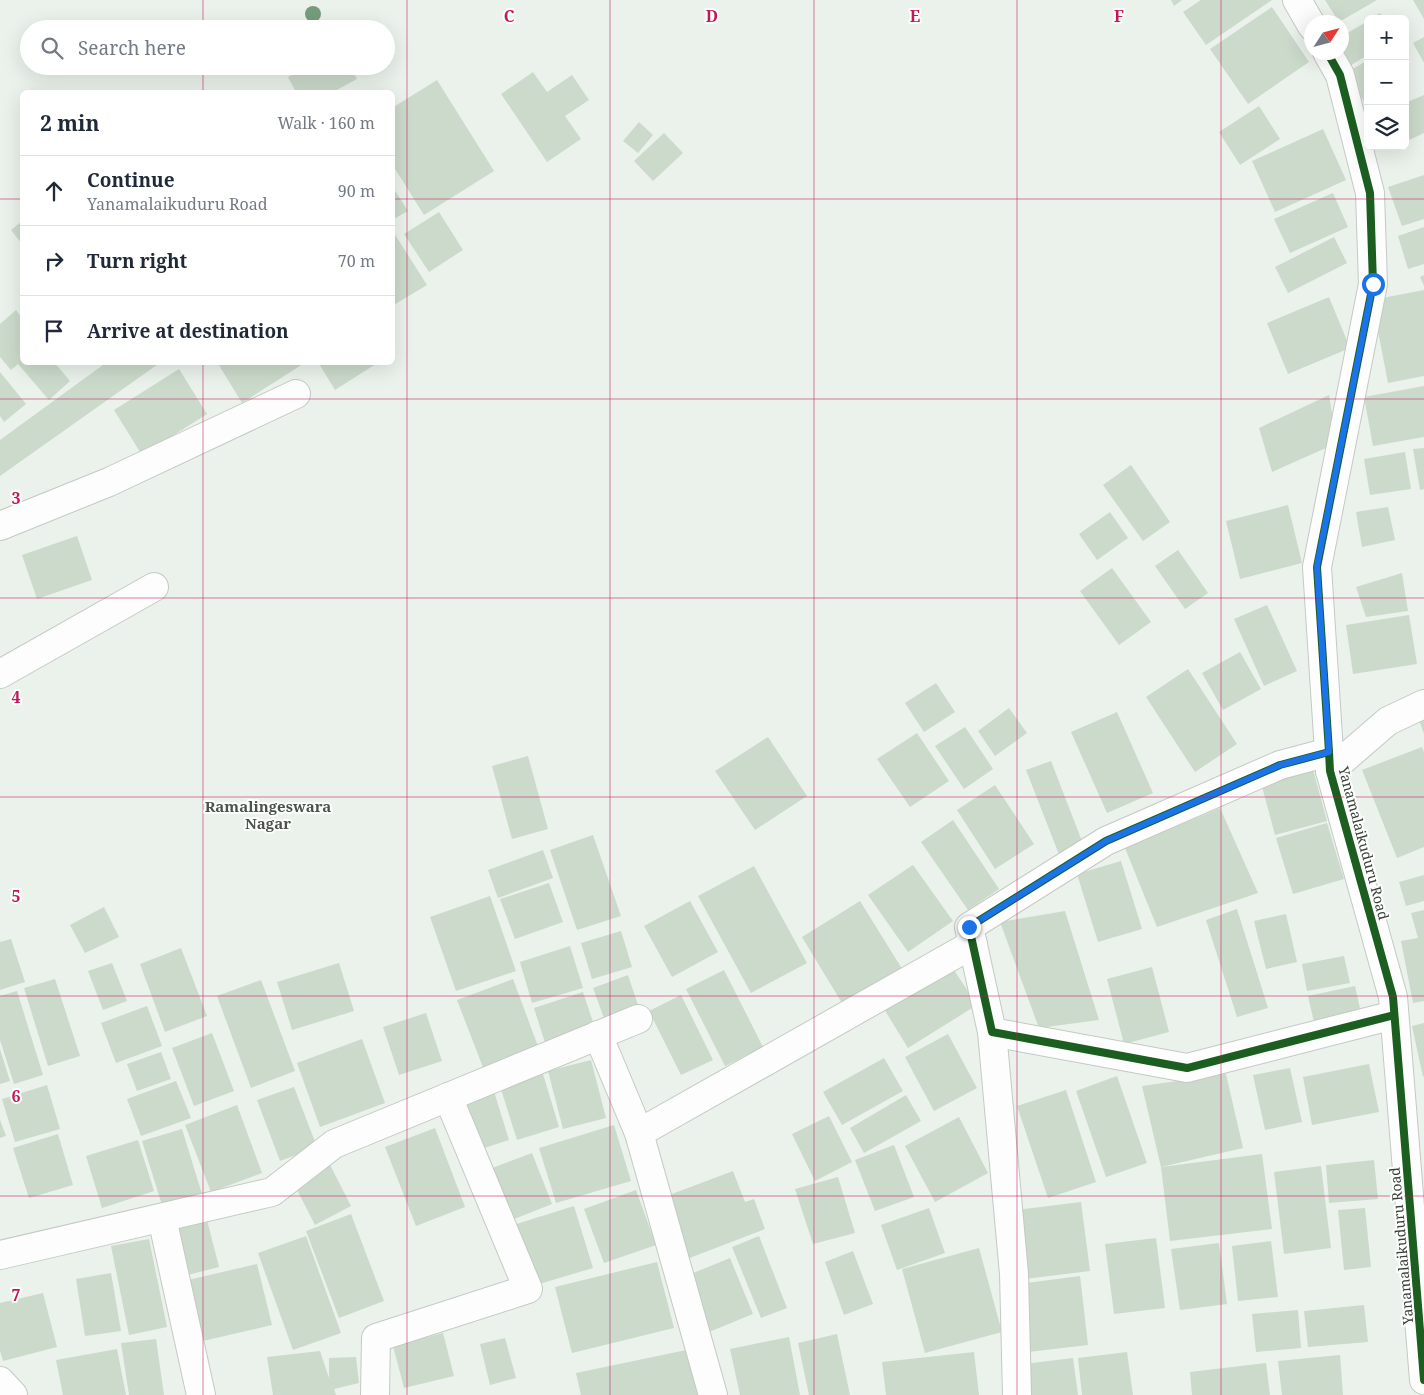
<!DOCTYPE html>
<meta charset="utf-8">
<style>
:root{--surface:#fff;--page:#f6f6f7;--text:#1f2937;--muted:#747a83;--line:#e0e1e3}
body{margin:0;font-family:"Noto Serif",serif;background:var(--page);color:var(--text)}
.controls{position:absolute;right:15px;top:15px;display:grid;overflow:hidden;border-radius:8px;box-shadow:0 5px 20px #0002}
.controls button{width:45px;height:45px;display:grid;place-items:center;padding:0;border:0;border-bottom:1px solid var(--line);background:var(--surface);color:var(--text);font:25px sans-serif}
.compass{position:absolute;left:1304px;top:15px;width:45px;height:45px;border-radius:50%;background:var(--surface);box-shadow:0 5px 20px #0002;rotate:54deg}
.stop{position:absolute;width:15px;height:15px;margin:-11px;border:4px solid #1a73e8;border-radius:50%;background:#fff}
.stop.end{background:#1a73e8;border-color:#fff;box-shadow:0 1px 5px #0008}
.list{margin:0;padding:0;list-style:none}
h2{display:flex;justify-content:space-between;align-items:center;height:65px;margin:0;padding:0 20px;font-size:21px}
h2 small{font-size:16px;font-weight:400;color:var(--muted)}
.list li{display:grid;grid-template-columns:32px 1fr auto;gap:15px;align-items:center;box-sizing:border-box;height:70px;padding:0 20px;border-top:1px solid var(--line)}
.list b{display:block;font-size:19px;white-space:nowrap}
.list p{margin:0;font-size:16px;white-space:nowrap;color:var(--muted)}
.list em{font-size:16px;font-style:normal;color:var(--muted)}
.icon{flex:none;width:28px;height:28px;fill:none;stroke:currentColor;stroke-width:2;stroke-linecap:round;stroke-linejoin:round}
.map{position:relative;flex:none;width:1424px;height:1395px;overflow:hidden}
.search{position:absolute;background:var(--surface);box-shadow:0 5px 20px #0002;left:20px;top:20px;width:375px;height:55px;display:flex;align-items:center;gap:12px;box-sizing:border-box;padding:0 18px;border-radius:28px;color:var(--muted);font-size:19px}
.panel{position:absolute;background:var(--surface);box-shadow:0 5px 20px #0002;left:20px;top:90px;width:375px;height:275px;border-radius:8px}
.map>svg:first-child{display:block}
.building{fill:#cbdacb}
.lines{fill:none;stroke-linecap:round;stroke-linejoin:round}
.minor-casing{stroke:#c4c9c4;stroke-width:30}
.minor{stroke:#fcfdfc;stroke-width:28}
.cycleway-casing{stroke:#fcfffc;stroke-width:11}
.cycleway{stroke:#1b5e20;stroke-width:8}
.tree{fill:#769d7b}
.route{stroke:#1a73e8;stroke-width:6}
.grid{fill:none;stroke:#c2185b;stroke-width:1;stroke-opacity:0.55}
.labels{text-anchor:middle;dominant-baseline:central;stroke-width:4;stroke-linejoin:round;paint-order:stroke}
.street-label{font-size:14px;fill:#3a3e39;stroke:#fcfffc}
.neighbourhood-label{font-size:15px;font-weight:bold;fill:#495349;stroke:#fcfffc}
.grid-label{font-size:16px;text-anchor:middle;font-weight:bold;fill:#c2185b;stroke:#fcfffc;stroke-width:4;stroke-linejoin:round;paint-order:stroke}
</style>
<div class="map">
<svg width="1424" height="1395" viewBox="0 0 1424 1395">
<rect width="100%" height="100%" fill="#ebf2eb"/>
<g class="building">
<polygon points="1171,0 1182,0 1174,6"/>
<polygon points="1201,0 1272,0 1206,45 1183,12"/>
<polygon points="1325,0 1377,0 1339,22"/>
<polygon points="1413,0 1424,0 1424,19"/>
<polygon points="1272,7 1309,62 1248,104 1210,49"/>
<polygon points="1380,13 1383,19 1371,19"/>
<polygon points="1368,21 1368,55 1351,65 1342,48 1342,36"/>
<polygon points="1424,37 1424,63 1413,43"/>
<polygon points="1368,60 1368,108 1346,73"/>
<polygon points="308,66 350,66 357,79 333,92 296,92 288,77"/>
<polygon points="533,72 547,92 572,75 589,100 565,116 581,139 547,162 501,94"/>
<polygon points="437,80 494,171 424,215 392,164 392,108"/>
<polygon points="1424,95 1424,133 1405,142 1405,103"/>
<polygon points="1259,106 1280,139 1240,165 1219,132"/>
<polygon points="639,122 653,135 638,153 623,141"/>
<polygon points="1323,129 1346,180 1275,212 1252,161"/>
<polygon points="664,133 683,153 653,181 634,161"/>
<polygon points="1424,175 1424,219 1402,226 1388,187"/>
<polygon points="392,186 408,211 392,220"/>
<polygon points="1333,193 1348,227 1290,253 1274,219"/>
<polygon points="439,212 463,250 429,272 404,234"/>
<polygon points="22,221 22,244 11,230"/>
<polygon points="1424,227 1424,264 1408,269 1398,236"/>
<polygon points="392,230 427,285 392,306"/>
<polygon points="1334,237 1347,263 1288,293 1275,267"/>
<polygon points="1424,275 1424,286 1420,277"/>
<polygon points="1424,290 1424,376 1388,383 1372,300"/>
<polygon points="1329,297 1350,348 1288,374 1267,323"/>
<polygon points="16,310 22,318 22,362 54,362 70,381 49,400 18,364 11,370 0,357 0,324"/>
<polygon points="107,362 161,362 0,476 0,440"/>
<polygon points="217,362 306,362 242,403"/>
<polygon points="318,362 379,362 335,390"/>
<polygon points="179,369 207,414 142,455 114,410"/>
<polygon points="0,372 26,404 4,422 0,416"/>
<polygon points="1424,386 1424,437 1373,446 1364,397"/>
<polygon points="1329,395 1337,443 1272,472 1259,428"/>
<polygon points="1424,448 1424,489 1420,490 1413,449"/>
<polygon points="1405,452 1411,489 1370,495 1364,459"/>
<polygon points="1131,465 1170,522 1143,541 1103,485"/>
<polygon points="1288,505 1302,563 1240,579 1226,521"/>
<polygon points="1388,507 1395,540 1362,547 1356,512"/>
<polygon points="1110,512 1128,538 1097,560 1079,534"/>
<polygon points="77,536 92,580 37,599 22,555"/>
<polygon points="1178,550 1208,593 1185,609 1155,566"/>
<polygon points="1112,568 1151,622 1119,645 1080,591"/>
<polygon points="1402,573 1408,611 1366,617 1356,587"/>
<polygon points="1267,605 1297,671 1264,686 1234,619"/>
<polygon points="1409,615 1417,664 1353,674 1346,625"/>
<polygon points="1240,652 1261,689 1223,710 1202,673"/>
<polygon points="1188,669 1237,744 1195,772 1146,697"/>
<polygon points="936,683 955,712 924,732 905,703"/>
<polygon points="1009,708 1027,733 995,756 978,731"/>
<polygon points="1117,712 1153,793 1107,813 1071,732"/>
<polygon points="1424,718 1424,734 1419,720"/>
<polygon points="965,727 993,769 964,789 935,746"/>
<polygon points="917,733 949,781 910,807 877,759"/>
<polygon points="768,737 807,796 755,830 715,771"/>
<polygon points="1422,747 1424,752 1424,847 1397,858 1362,770"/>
<polygon points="528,756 548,829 512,839 492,766"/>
<polygon points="1051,761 1085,849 1060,857 1026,770"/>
<polygon points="1312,766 1327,821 1275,835 1260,779"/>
<polygon points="995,785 1034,844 995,869 957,810"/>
<polygon points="1220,808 1258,893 1157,927 1125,848"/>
<polygon points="953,820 999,889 968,910 921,842"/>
<polygon points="1327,823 1344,879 1293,894 1276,838"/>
<polygon points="593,835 621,916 577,930 550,850"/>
<polygon points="543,850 553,878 498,898 488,870"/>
<polygon points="1121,861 1142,929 1098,942 1077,874"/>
<polygon points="913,865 953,921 908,952 868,895"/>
<polygon points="754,866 807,963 751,993 698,896"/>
<polygon points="1424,875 1424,901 1406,906 1399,882"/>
<polygon points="549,883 563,922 515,939 500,899"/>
<polygon points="490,896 516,971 456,991 430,917"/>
<polygon points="690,901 718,952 672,977 644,926"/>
<polygon points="860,901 904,972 845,1008 802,937"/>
<polygon points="104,907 119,937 85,953 70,925"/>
<polygon points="1237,909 1268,1008 1237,1017 1206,920"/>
<polygon points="1424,910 1424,1001 1413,1003 1401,941 1418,938 1411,913"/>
<polygon points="1065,911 1099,1020 1039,1028 1000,922"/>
<polygon points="1286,914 1297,962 1266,969 1254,921"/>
<polygon points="621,931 632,967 592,979 581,943"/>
<polygon points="11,939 25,982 0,990 0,942"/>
<polygon points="570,946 583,988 532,1003 520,962"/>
<polygon points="181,948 207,1016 165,1032 140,964"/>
<polygon points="1344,956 1350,983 1307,991 1302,964"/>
<polygon points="948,961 977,1005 908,1048 881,1004"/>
<polygon points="112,963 127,1001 103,1010 88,971"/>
<polygon points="339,963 354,1011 292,1030 277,982"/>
<polygon points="1152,967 1169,1032 1124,1044 1107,979"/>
<polygon points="724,970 763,1047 725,1066 686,989"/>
<polygon points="628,975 639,1008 605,1021 593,988"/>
<polygon points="55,979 80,1056 48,1066 24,988"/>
<polygon points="513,979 539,1049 484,1070 457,1000"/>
<polygon points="261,980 295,1071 251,1088 217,996"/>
<polygon points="1355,986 1361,1013 1314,1022 1308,996"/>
<polygon points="17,991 43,1075 14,1084 0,1040 0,996"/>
<polygon points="583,992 596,1031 546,1046 534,1008"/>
<polygon points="681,995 713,1060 681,1075 649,1011"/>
<polygon points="147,1006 162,1046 116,1063 101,1023"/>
<polygon points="426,1013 442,1061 399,1075 383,1027"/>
<polygon points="1424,1023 1424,1076 1423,1077 1412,1026"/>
<polygon points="212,1033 234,1091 194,1106 172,1048"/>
<polygon points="948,1034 977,1088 934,1111 905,1057"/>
<polygon points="362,1039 385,1103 320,1127 297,1063"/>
<polygon points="0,1049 10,1081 0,1084"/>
<polygon points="161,1052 171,1079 137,1091 127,1064"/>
<polygon points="884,1058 903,1091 842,1125 823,1092"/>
<polygon points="591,1060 606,1118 563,1129 548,1071"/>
<polygon points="1369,1064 1379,1112 1312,1125 1303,1077"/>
<polygon points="1290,1068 1302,1122 1265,1130 1253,1075"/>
<polygon points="543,1074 559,1127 517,1140 500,1086"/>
<polygon points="1226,1074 1243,1148 1161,1167 1142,1086"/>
<polygon points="1117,1076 1147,1163 1106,1177 1076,1091"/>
<polygon points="176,1081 191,1118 141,1136 127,1099"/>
<polygon points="47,1085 60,1129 15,1142 2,1099"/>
<polygon points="492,1085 509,1140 478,1150 460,1095"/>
<polygon points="294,1087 317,1147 280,1161 257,1100"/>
<polygon points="1066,1090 1096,1182 1048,1198 1017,1106"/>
<polygon points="906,1095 921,1121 864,1153 850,1128"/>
<polygon points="237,1105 262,1173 211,1192 185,1125"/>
<polygon points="829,1116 852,1162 815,1181 792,1134"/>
<polygon points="959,1117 988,1173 935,1202 905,1146"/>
<polygon points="0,1120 6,1136 0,1138"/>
<polygon points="614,1125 631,1181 556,1203 539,1148"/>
<polygon points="435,1128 465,1207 416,1226 385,1147"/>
<polygon points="182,1129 202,1194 162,1205 142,1141"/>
<polygon points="58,1134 73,1185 29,1198 13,1148"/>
<polygon points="138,1140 154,1191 102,1208 86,1156"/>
<polygon points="894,1145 914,1197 875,1211 855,1160"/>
<polygon points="532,1153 552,1204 507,1222 487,1170"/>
<polygon points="1262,1154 1272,1229 1170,1241 1161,1167"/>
<polygon points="1374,1160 1378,1199 1329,1203 1326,1165"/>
<polygon points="328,1161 351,1206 315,1225 291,1178"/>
<polygon points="1321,1166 1331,1248 1284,1254 1274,1172"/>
<polygon points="733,1171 745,1202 754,1199 765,1229 687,1259 664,1197"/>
<polygon points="838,1177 855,1233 813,1244 795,1189"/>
<polygon points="636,1190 656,1245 604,1263 584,1209"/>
<polygon points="1081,1202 1090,1271 1025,1279 1016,1210"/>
<polygon points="574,1206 593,1268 529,1287 510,1226"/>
<polygon points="929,1208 945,1253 897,1270 881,1225"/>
<polygon points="1365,1208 1371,1267 1344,1270 1338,1210"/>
<polygon points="351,1214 384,1301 339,1318 306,1231"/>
<polygon points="206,1216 219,1267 180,1277 167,1226"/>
<polygon points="306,1236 341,1333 293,1350 258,1253"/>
<polygon points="759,1236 787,1308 761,1318 732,1247"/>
<polygon points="1156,1238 1165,1308 1114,1314 1105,1244"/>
<polygon points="149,1239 167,1327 129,1335 111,1246"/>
<polygon points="1271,1241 1278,1297 1238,1301 1232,1246"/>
<polygon points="1219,1243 1227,1304 1180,1310 1171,1249"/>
<polygon points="979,1248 1002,1332 925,1353 902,1269"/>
<polygon points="853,1251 873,1304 844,1315 825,1262"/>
<polygon points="730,1258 753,1314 709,1332 686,1276"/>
<polygon points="657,1262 674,1328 572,1353 555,1287"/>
<polygon points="257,1264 272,1325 203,1341 188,1280"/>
<polygon points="111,1273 121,1331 85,1336 76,1279"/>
<polygon points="1080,1276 1088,1345 1028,1352 1019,1284"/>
<polygon points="43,1293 57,1347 3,1361 0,1351 0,1303"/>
<polygon points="1364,1305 1368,1342 1308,1347 1304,1311"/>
<polygon points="1298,1310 1301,1348 1256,1352 1252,1314"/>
<polygon points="443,1333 454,1376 404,1388 393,1346"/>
<polygon points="837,1334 850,1395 809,1395 798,1343"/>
<polygon points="789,1337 800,1395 740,1395 730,1349"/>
<polygon points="505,1338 516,1378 490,1385 480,1344"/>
<polygon points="156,1339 164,1395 129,1395 121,1343"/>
<polygon points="696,1348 706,1395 581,1395 576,1373"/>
<polygon points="117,1349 126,1395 63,1395 56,1360"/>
<polygon points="320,1351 329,1378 329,1358 356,1357 359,1383 334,1389 336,1395 273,1395 267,1357"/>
<polygon points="974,1352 979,1395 886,1395 882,1362"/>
<polygon points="1127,1352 1133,1395 1082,1395 1078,1358"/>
<polygon points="1340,1355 1343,1395 1282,1395 1278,1361"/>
<polygon points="1073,1358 1078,1395 1028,1395 1024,1364"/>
<polygon points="1266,1363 1270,1395 1192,1395 1190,1372"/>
</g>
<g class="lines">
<g class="minor-casing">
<g id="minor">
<polyline points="1297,0 1312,26"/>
<polyline points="1327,52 1340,75 1370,193 1373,284 1317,567 1329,752 1330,771 1393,997 1424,1380"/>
<polyline points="0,526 109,482 296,394"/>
<polyline points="0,674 154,587"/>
<polyline points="1329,752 1280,765 1106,841 969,927 992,1032 1187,1068 1394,1015"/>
<polyline points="1330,771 1388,721 1424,704"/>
<polyline points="992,1032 1014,1274 1017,1395"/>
<polyline points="598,1035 639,1133 973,944"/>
<polyline points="639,1133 713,1395"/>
<polyline points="162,1218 201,1395"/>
<polyline points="0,1255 272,1192 334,1144 638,1019"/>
<polyline points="0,1381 13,1395"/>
<polyline points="375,1395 376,1338 528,1289 448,1097"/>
</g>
</g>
<use href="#minor" class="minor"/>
<g class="cycleway-casing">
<g id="cycleway">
<polyline points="1327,52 1340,75 1370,193 1373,284 1317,567 1329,752 1330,771 1393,997 1424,1380"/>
<polyline points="1329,752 1280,765 1106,841 969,927 992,1032 1187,1068 1394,1015"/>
</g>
</g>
<use href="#cycleway" class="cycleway"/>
</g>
<circle class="tree" cx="313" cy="14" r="8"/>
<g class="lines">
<polyline class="route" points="969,927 1106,841 1280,765 1329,752 1317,566 1373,284"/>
</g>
<path class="grid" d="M 203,0 L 203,29M 407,0 L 407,1395M 610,0 L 610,1395M 814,0 L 814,1395M 1017,0 L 1017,1395M 1221,0 L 1221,1395M 203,66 L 203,92M 0,199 L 22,199M 392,199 L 1424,199M 203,362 L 203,1395M 0,399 L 1424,399M 0,598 L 1424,598M 0,797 L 1424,797M 0,996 L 1424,996M 0,1196 L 1424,1196"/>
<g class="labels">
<g class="street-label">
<text transform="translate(1364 843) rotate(75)">Yanamalaikuduru Road</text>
<text transform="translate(1401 1246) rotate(-95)">Yanamalaikuduru Road</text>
</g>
<g class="neighbourhood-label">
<text x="268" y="806">Ramalingeswara<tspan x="268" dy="17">Nagar</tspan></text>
</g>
</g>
<g class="grid-label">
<text x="509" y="22">C</text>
<text x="712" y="22">D</text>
<text x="915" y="22">E</text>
<text x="1119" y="22">F</text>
<text x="16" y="504">3</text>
<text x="16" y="703">4</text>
<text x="16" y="902">5</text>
<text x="16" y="1102">6</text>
<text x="16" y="1301">7</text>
</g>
</svg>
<div class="controls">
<button>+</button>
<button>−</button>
<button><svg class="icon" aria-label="layers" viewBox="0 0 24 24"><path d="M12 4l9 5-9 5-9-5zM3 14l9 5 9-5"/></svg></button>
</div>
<svg class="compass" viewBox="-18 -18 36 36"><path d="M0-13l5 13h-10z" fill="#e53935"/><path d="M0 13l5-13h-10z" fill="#747a83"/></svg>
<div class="stop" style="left:1373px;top:284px"></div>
<div class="stop end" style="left:969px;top:927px"></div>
<div class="search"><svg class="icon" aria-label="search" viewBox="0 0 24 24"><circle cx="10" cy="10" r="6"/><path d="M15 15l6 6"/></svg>Search here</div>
<section class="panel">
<h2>2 min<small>Walk · 160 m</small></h2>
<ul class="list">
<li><svg class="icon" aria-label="ahead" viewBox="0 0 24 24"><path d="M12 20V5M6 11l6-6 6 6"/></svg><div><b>Continue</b><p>Yanamalaikuduru Road</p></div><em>90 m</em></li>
<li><svg class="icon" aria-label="right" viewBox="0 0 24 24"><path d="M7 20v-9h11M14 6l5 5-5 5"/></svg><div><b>Turn right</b></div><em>70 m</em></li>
<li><svg class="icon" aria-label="arrive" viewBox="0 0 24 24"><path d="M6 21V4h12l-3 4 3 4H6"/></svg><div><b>Arrive at destination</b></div></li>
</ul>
</section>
</div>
